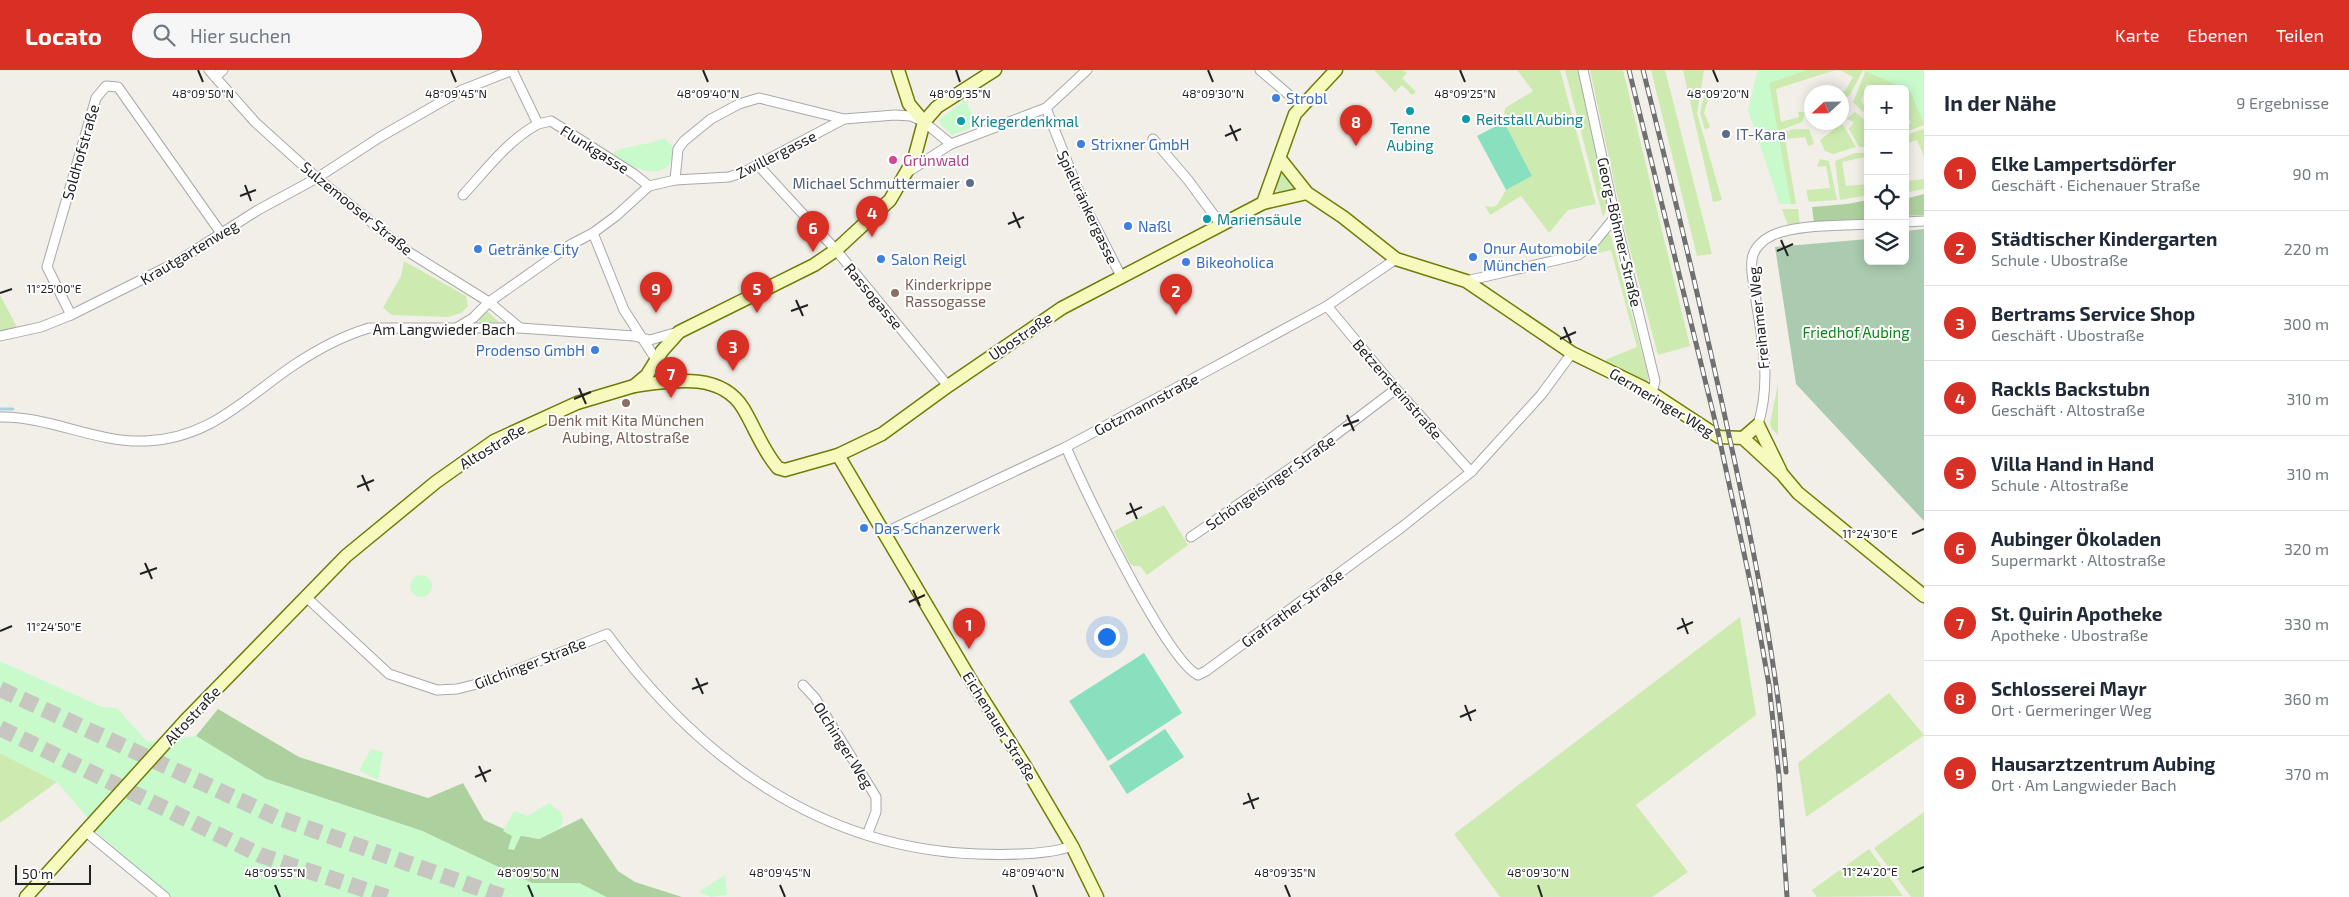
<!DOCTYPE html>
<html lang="de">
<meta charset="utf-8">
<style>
:root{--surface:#fff;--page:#f6f6f7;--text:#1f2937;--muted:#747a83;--line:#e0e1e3;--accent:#d93025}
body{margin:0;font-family:"Exo 2",sans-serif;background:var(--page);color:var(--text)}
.controls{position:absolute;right:15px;top:15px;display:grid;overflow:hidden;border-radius:8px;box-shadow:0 2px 12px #0003}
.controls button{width:45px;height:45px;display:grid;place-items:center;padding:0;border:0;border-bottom:1px solid var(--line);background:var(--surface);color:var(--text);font:25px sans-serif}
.compass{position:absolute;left:1804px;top:15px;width:45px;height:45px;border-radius:50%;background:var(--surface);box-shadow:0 2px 12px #0003;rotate:248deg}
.scale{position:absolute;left:15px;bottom:12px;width:76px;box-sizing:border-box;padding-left:5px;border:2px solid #222;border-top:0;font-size:14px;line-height:18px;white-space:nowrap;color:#222;-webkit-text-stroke:4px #fff;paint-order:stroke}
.you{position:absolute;left:1106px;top:566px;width:18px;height:18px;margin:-12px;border:4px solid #fff;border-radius:50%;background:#1a73e8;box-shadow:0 0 0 8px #1a73e833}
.badge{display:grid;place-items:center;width:32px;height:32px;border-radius:50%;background:var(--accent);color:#fff;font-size:16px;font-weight:700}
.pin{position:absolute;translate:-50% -41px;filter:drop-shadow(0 1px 2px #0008)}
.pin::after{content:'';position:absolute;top:26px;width:18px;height:15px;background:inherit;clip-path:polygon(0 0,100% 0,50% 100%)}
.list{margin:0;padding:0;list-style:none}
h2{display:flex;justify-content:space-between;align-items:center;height:65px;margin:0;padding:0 20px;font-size:21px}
h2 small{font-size:16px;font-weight:400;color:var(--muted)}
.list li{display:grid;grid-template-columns:32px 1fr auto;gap:15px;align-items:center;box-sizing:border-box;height:75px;padding:0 20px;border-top:1px solid var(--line)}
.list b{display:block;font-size:19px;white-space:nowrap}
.list p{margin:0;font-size:16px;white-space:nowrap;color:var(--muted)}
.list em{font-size:16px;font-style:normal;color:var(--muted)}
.icon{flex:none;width:28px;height:28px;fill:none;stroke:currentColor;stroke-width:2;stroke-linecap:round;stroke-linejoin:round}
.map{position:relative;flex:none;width:1924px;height:827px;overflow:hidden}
header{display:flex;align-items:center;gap:30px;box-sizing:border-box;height:70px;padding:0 25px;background:var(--accent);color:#fff}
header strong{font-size:24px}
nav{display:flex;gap:28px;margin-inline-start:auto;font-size:18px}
.search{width:350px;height:45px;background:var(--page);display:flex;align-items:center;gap:12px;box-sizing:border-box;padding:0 18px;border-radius:28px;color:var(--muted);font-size:19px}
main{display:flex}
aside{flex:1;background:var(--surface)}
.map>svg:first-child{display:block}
.grass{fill:#cdebb0}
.forest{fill:#add19e}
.cemetery{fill:#aacbaf}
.park{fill:#c8facc}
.pitch{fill:#88e0be}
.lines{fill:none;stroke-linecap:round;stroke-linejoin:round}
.stream{stroke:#aad3df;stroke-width:3}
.highway-tunnel{stroke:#c8c6c1;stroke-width:16;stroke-dasharray:16 8;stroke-linecap:butt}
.street-casing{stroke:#a9a9a9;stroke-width:11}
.secondary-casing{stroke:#707d05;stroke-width:15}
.street{stroke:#fff;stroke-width:9}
.secondary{stroke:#f7fabf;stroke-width:12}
.rail-casing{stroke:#707070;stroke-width:5}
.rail{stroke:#fff;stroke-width:3;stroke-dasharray:9;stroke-linecap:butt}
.ticks{fill:none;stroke:#222;stroke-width:2}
.shop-dot{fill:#3f7fe0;stroke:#fff;stroke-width:2}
.culture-dot{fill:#0f9aa8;stroke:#fff;stroke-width:2}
.service-dot{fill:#5c6f8a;stroke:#fff;stroke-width:2}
.hotel-dot{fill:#d1479c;stroke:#fff;stroke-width:2}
.education-dot{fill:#8d6e63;stroke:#fff;stroke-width:2}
.labels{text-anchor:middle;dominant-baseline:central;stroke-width:4;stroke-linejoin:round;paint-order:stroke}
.shop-label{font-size:15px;fill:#366cbe;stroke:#fff;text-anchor:start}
.culture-label{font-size:15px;fill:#0d838f;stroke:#fff;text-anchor:start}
.service-label{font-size:15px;fill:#4e5e75;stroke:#fff;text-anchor:start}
.street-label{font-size:15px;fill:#222;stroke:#fff}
.hotel-label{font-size:15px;fill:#b23c85;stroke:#fff;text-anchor:start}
.education-label{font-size:15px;fill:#785e54;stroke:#fff;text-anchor:start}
.park-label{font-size:15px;fill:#0c8416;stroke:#fff}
.ticks-label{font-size:12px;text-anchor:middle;fill:#222;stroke:#fff;stroke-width:4;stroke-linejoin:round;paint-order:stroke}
</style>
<header>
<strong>Locato</strong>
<div class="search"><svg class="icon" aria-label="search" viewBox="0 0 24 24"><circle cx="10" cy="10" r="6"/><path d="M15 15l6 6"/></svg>Hier suchen</div>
<nav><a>Karte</a><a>Ebenen</a><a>Teilen</a></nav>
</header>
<main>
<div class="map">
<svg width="1924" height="827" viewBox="0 0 1924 827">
<rect width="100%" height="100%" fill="#f2efe9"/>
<g class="grass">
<polygon points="1374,0 1403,0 1407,3 1402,8 1416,22 1412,25 1402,15 1395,22"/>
<polygon points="1517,0 1560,0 1596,134 1568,140 1549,163 1521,126 1490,145 1485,136 1493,137 1497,135 1506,120 1532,106 1504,52 1505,38 1533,21"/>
<polygon points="1565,0 1578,0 1608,135 1603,147"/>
<polygon points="1590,0 1623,0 1690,276 1658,285 1623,153"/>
<polygon points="1651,0 1665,0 1712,184 1697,186"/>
<polygon points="1683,0 1704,0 1697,43 1722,130 1713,132"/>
<polygon points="1758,0 1836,0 1776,19 1781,52 1799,47 1798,42 1805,42 1802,52 1760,68 1748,40"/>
<polygon points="1840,0 1863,0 1850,25 1844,28 1841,22 1845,21 1853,7"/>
<polygon points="1866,0 1924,13 1924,55 1905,62 1905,55 1911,53 1905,40 1905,19 1877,19 1867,14 1861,31 1865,37 1863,42 1853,32"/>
<polygon points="1705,21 1710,23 1704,43 1710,57 1705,60 1700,43"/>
<polygon points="1855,42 1868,53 1868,77 1859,77 1849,59 1854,52 1847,49"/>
<polygon points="1842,53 1856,77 1833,84 1825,81 1820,70"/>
<polygon points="1793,59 1809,59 1814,74 1808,76 1805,67 1785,69 1796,134 1780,134 1759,71"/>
<polygon points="1924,59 1924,87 1917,70 1905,74 1905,65"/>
<polygon points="1855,83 1865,83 1865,87 1842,92 1846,116 1868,114 1868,125 1840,130 1835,91"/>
<polygon points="1820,89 1829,91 1837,130 1809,132 1806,120 1830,118 1826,96 1817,97"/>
<polygon points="1283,103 1296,119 1279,123 1276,119 1280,106"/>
<polygon points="1905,107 1907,111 1924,109 1924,119 1909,122 1905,117"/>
<polygon points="1782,139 1798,139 1800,154 1788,155"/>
<polygon points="1608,163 1611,166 1648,305 1648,310 1644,312 1605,293 1607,289 1637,277 1611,180 1599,183 1593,180"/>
<polygon points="404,191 466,226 468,236 461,243 448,247 392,245 383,238 401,206"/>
<polygon points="0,225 18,259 0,262"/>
<polygon points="487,241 498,251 498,254 480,254 478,249"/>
<polygon points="1778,314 1778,365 1772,359 1770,354"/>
<polygon points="1164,435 1188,475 1147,505 1140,496 1134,496 1130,494 1114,461"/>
<polygon points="1740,547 1756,645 1636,735 1688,802 1652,827 1500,827 1454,764"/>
<polygon points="1889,623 1924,665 1806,747 1798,693"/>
<polygon points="0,683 57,712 0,753"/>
<polygon points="1924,742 1924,827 1911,827 1874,778"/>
<polygon points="1869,779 1903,826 1817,827 1812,820"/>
</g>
<g class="forest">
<polygon points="1924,124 1924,145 1905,146 1905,129"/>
<polygon points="1868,130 1868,149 1814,153 1812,137 1847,134"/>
<polygon points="218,639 299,687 428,728 463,713 484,750 517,765 539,769 582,748 618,801 635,812 682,827 606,827 579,813 532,813 422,761 266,709 196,666"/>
</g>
<polygon class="cemetery" points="1924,159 1924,451 1796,314 1775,177 1868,169 1868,191 1905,191 1905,161"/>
<g class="park">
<polygon points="1758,0 1807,0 1769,13 1791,134 1780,134 1748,40"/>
<polygon points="1863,0 1924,0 1924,54 1910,21"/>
<polygon points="965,30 978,55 952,65 941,55 939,50"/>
<path d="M 664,68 L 674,78 C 673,115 632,101 614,84 L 614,82 C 630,74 648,76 664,68 Z"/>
<polygon points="654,360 660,369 647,377 640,365"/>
<circle cx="421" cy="516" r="11"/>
<polygon points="0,591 102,637 117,638 147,672 196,666 266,709 422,761 532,813 579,813 606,827 171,827 97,763 94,755 57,712 0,683"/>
<polygon points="371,679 383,682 378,710 359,700"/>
<polygon points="549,733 561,743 563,752 560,758 539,769 521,765 514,780 508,779 512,766 503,761 514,741 528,746"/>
<polygon points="725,805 727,825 711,827 699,822"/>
</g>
<g class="pitch">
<polygon points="1504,52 1532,106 1506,120 1477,66"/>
<polygon points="1144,583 1182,643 1108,691 1069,631"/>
<polygon points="1165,659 1184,687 1127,724 1109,696"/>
</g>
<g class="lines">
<polyline class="stream" points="0,339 13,339"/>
<g class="highway-tunnel">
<polyline points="0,619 276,747 504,827"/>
<polyline points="0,658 260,785 387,827"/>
</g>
<g class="street-casing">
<g id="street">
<polyline points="209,0 255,52 317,108 407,181 489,232 520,258"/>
<polyline points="512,0 538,54 551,51 634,104 649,116"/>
<polyline points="1260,0 1302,36"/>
<polyline points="1583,0 1615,147 1655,311 1652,323"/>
<polyline points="215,7 223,0"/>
<polyline points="1046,38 1083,132 1121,206"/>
<polyline points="1153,69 1188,110 1222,156"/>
<polyline points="757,94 836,180 948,316"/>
<polyline points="908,102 951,74 1046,38 1087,0"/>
<polyline points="675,110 729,107 744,102 844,49"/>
<path d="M 463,125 C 486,100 507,71 538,54"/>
<polyline points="1905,152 1924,151"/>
<polyline points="593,163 624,240 657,291"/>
<polyline points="1466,211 1578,185 1593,174 1615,147"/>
<polyline points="1327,236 1396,319 1471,402"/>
<polyline points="71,245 47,197 96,28 106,16 118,17 221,163"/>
<polyline points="458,257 473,248 489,232 570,175 593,163 616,146 649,116 675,110 678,79 684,71 711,49 739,34 759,28 844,49 895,45 911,46 924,52 951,74"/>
<polyline points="0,266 41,257 71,245 175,193 258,140 317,108 380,67 462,20 513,0"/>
<path d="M 0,347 C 49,346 96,373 145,371 C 210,369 245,328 294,295 C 318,279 342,266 369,258 L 520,258 L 634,266 L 650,270 L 678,262"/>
<path d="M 1758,355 C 1771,312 1763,274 1756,231 C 1755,218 1750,202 1752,190 C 1753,178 1764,169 1773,165 C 1799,154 1840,156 1868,154"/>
<path d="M 1066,377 C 1083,417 1166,590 1198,605 L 1206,601 L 1402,457 L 1471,402 L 1541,325 L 1572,283"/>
<polyline points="886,462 1066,377 1183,314 1327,236 1396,189"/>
<polyline points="1191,467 1301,391 1396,319"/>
<path d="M 305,526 L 389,604 L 437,620 L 457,619 L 489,611 L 607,564 C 698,688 820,779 978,784 C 1003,785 1049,785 1072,776"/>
<polyline points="803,615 815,628 876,727 876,742 867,765"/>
<polyline points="85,761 165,827"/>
</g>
</g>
<g class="secondary-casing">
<g id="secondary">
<polyline points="898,0 909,34 924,52"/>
<polyline points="1280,89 1307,123 1343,147 1396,189 1466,211 1572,283 1644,318 1719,367 1743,368 1782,404 1798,423 1924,526"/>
<polyline points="1263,133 1307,123"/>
<path d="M 634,316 C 671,311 720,301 743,338 C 755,358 763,381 778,398 L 785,400 L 838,385 L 882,364 L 948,316 L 1062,238 L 1263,133 L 1295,44 L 1336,0"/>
<polyline points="1743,368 1758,355 1780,400"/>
<polyline points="838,385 972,612 1025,696 1072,776 1097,827"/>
<polyline points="26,827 185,651 346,486 436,412 494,371 577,333 634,316 647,305 662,281 679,262 814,195 836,180 890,130 914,89 924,52 937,37 995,0"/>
</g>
</g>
<use href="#street" class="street"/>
<use href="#secondary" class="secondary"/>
<g class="rail-casing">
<g id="rail">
<polyline points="1629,0 1719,367 1753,525 1769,615 1779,706 1787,827"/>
<path d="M 1643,0 C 1676,131 1707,262 1735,393 C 1757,496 1777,598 1786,702"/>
</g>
</g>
<use href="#rail" class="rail"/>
</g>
<path class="ticks" d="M 198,0 L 203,12M 451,0 L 456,12M 703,0 L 708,12M 956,0 L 960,12M 1208,0 L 1213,12M 1460,0 L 1465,12M 1713,0 L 1718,12M 1230,55 L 1237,71M 1225,66 L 1241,59M 245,115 L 251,131M 240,126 L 256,120M 1013,142 L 1020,158M 1008,154 L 1024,147M 1781,170 L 1788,186M 1777,181 L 1793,174M 0,223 L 12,219M 796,230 L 803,246M 791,241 L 808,235M 1564,257 L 1571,273M 1560,269 L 1576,262M 579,318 L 586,334M 574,329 L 591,322M 1347,345 L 1354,361M 1343,356 L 1359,350M 362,405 L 369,421M 357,417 L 374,410M 1130,433 L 1137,449M 1126,444 L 1142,437M 1912,464 L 1924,459M 145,493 L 152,509M 140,504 L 157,498M 913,520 L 920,536M 909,532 L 925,525M 1682,548 L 1688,564M 1677,559 L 1693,552M 0,561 L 12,556M 696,608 L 703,624M 692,619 L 708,613M 1465,635 L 1471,651M 1460,647 L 1476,640M 479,696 L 486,712M 475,707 L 491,700M 1248,723 L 1254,739M 1243,734 L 1259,728M 1912,802 L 1924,797M 275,815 L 280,827M 528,815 L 533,827M 780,815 L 785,827M 1033,815 L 1037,827M 1285,815 L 1290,827M 1538,815 L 1542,827"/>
<g class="shop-dot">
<circle cx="1276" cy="28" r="5"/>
<circle cx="1081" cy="74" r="5"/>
<circle cx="1128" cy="156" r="5"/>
<circle cx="478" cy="179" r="5"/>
<circle cx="1473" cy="187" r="5"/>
<circle cx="881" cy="189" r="5"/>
<circle cx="1186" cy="192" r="5"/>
<circle cx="595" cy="280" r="5"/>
<circle cx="864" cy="458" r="5"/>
</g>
<g class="culture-dot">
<circle cx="1410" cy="41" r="5"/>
<circle cx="1466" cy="49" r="5"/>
<circle cx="961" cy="51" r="5"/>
<circle cx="1207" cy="149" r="5"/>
</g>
<g class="service-dot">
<circle cx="1726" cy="64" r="5"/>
<circle cx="970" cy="113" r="5"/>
</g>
<circle class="hotel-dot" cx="893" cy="90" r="5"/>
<g class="education-dot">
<circle cx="895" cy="223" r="5"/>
<circle cx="626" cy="333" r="5"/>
</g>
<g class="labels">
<g class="shop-label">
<text x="1286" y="28">Strobl</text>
<text x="1091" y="74">Strixner GmbH</text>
<text x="1138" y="156">Naßl</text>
<text x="1483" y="178">Onur Automobile<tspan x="1483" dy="17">München</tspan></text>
<text x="488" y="179">Getränke City</text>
<text x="891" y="189">Salon Reigl</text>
<text x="1196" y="192">Bikeoholica</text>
<text x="585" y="280" text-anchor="end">Prodenso GmbH</text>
<text x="874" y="458">Das Schanzerwerk</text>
</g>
<g class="culture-label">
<text x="1476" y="49">Reitstall Aubing</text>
<text x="971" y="51">Kriegerdenkmal</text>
<text x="1410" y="58" text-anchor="middle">Tenne<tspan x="1410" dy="17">Aubing</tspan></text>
<text x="1217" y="149">Mariensäule</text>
</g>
<g class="service-label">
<text x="1736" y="64">IT-Kara</text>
<text x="960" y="113" text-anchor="end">Michael Schmuttermaier</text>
</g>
<g class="street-label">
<text transform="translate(595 79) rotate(32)">Flunkgasse</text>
<text transform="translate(80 82) rotate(-74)">Soldhofstraße</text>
<text transform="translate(776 84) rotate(-27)">Zwillergasse</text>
<text transform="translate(1088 137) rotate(65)">Spieltränkergasse</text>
<text transform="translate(357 138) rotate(39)">Sulzemooser Straße</text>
<text transform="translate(1620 162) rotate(77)">Georg-Böhmer-Straße</text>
<text transform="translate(189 182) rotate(-31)">Krautgartenweg</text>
<text transform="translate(874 226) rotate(50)">Rassogasse</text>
<text transform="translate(1758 248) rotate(-96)">Freihamer Weg</text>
<text x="444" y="259">Am Langwieder Bach</text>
<text transform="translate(1020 266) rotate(-34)">Ubostraße</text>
<text transform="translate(1398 319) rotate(49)">Betzensteinstraße</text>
<text transform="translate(1662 332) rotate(31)">Germeringer Weg</text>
<text transform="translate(1146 334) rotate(-28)">Gotzmannstraße</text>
<text transform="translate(492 376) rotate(-31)">Altostraße</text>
<text transform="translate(1270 412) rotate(-35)">Schöngeisinger Straße</text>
<text transform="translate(1292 538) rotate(-36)">Grafrather Straße</text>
<text transform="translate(530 593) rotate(-21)">Gilchinger Straße</text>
<text transform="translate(192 645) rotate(-47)">Altostraße</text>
<text transform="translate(1000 656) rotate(58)">Eichenauer Straße</text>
<text transform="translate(844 675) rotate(58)">Olchinger Weg</text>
</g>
<g class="hotel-label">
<text x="903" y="90">Grünwald</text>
</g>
<g class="education-label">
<text x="905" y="214">Kinderkrippe<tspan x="905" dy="17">Rassogasse</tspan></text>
<text x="626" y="350" text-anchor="middle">Denk mit Kita München<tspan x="626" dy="17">Aubing, Altostraße</tspan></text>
</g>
<g class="park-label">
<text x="1856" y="262">Friedhof Aubing</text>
</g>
</g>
<g class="ticks-label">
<text x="203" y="28">48°09'50"N</text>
<text x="456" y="28">48°09'45"N</text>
<text x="708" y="28">48°09'40"N</text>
<text x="960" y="28">48°09'35"N</text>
<text x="1213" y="28">48°09'30"N</text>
<text x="1465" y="28">48°09'25"N</text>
<text x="1718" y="28">48°09'20"N</text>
<text x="54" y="223">11°25'00"E</text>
<text x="1870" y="468">11°24'30"E</text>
<text x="54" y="561">11°24'50"E</text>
<text x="1870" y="806">11°24'20"E</text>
<text x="275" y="807">48°09'55"N</text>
<text x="528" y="807">48°09'50"N</text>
<text x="780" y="807">48°09'45"N</text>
<text x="1033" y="807">48°09'40"N</text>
<text x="1285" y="807">48°09'35"N</text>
<text x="1538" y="807">48°09'30"N</text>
</g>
</svg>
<div class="controls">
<button>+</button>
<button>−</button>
<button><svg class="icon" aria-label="locate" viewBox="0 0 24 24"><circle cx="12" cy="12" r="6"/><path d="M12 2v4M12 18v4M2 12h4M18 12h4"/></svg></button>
<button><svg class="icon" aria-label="layers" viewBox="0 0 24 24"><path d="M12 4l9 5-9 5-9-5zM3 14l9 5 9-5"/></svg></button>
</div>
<svg class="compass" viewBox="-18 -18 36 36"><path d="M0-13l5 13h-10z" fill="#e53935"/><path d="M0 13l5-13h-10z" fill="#747a83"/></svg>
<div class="scale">50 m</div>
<div class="you"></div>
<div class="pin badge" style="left:969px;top:579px">1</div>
<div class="pin badge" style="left:1176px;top:245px">2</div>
<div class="pin badge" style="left:733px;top:301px">3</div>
<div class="pin badge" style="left:872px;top:167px">4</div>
<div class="pin badge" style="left:757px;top:243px">5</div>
<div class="pin badge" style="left:813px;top:182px">6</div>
<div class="pin badge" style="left:671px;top:328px">7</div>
<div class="pin badge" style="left:1356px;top:76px">8</div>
<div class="pin badge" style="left:656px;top:243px">9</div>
</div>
<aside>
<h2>In der Nähe<small>9 Ergebnisse</small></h2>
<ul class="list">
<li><span class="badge">1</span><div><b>Elke Lampertsdörfer</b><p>Geschäft · Eichenauer Straße</p></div><em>90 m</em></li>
<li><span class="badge">2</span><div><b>Städtischer Kindergarten</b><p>Schule · Ubostraße</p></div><em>220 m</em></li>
<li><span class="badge">3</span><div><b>Bertrams Service Shop</b><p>Geschäft · Ubostraße</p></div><em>300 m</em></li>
<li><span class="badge">4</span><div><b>Rackls Backstubn</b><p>Geschäft · Altostraße</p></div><em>310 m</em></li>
<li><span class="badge">5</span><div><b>Villa Hand in Hand</b><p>Schule · Altostraße</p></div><em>310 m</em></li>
<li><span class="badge">6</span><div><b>Aubinger Ökoladen</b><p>Supermarkt · Altostraße</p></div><em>320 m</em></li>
<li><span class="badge">7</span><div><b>St. Quirin Apotheke</b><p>Apotheke · Ubostraße</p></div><em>330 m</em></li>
<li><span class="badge">8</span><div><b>Schlosserei Mayr</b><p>Ort · Germeringer Weg</p></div><em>360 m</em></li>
<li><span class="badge">9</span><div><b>Hausarztzentrum Aubing</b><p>Ort · Am Langwieder Bach</p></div><em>370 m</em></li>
</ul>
</aside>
</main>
